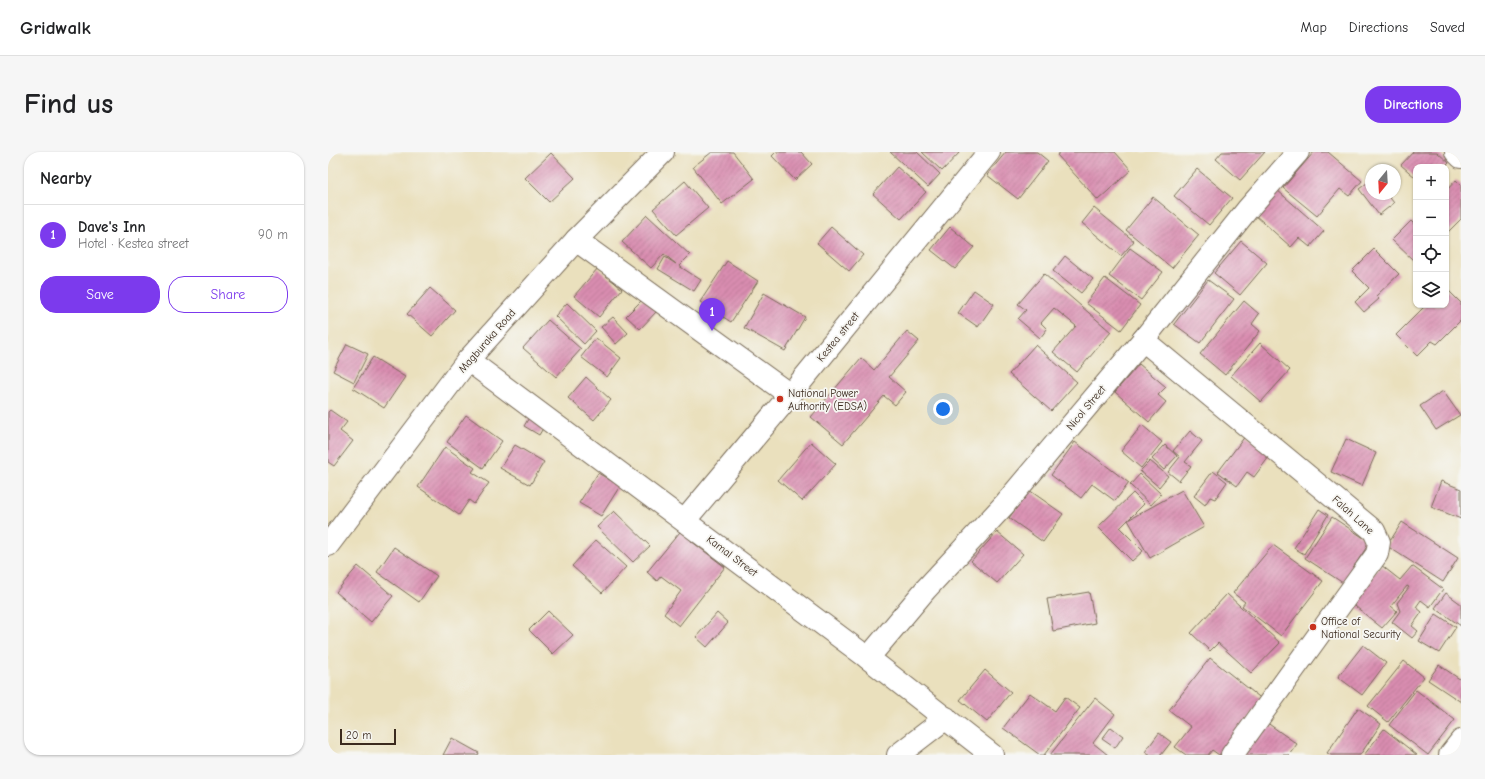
<!DOCTYPE html>
<meta charset="utf-8">
<style>
:root{--surface:#fff;--page:#f6f6f6;--text:#202124;--muted:#757577;--line:#e0e0e0;--accent:#7c3aed}
body{margin:0;font-family:"Comic Neue",sans-serif;background:var(--page);color:var(--text)}
.controls{position:absolute;right:12px;top:12px;display:grid;overflow:hidden;border-radius:8px;box-shadow:0 1px 3px #0004}
.controls button{width:36px;height:36px;display:grid;place-items:center;padding:0;border:0;border-bottom:1px solid var(--line);background:var(--surface);color:var(--text);font:20px sans-serif}
.compass{position:absolute;left:1037px;top:12px;width:36px;height:36px;border-radius:50%;background:var(--surface);box-shadow:0 1px 3px #0004;rotate:198deg}
.scale{position:absolute;left:12px;bottom:10px;width:56px;box-sizing:border-box;padding-left:4px;border:2px solid #3b2a1e;border-top:0;font-size:11px;line-height:14px;white-space:nowrap;color:#3b2a1e;-webkit-text-stroke:3px #f6f6f2;paint-order:stroke}
.you{position:absolute;left:615px;top:257px;width:14px;height:14px;margin:-10px;border:3px solid #fff;border-radius:50%;background:#1a73e8;box-shadow:0 0 0 6px #1a73e833}
.badge{display:grid;place-items:center;width:26px;height:26px;border-radius:50%;background:var(--accent);color:#fff;font-size:13px;font-weight:700}
.pin{position:absolute;translate:-50% -33px;filter:drop-shadow(0 1px 2px #0008)}
.pin::after{content:'';position:absolute;top:21px;width:14px;height:12px;background:inherit;clip-path:polygon(0 0,100% 0,50% 100%)}
.list{margin:0;padding:0;list-style:none}
h2{display:flex;justify-content:space-between;align-items:center;height:52px;margin:0;padding:0 16px;font-size:17px}
h2 small{font-size:13px;font-weight:400;color:var(--muted)}
.list li{display:grid;grid-template-columns:26px 1fr auto;gap:12px;align-items:center;box-sizing:border-box;height:60px;padding:0 16px;border-top:1px solid var(--line)}
.list b{display:block;font-size:15px;white-space:nowrap}
.list p{margin:0;font-size:13px;white-space:nowrap;color:var(--muted)}
.list em{font-size:13px;font-style:normal;color:var(--muted)}
.actions{display:flex;gap:8px;padding:12px 16px}
.actions a{flex:1;padding:9px 0;border:1px solid var(--accent);border-radius:16px;text-align:center;font-size:14px;color:var(--accent)}
.actions .main{background:var(--accent);color:#fff}
.icon{flex:none;width:22px;height:22px;fill:none;stroke:currentColor;stroke-width:2;stroke-linecap:round;stroke-linejoin:round}
.map{position:relative;flex:none;width:1133px;height:603px;overflow:hidden;border-radius:16px}
header{display:flex;align-items:center;gap:24px;box-sizing:border-box;height:56px;padding:0 20px;background:var(--surface);border-bottom:1px solid var(--line)}
header strong{font-size:19px}
nav{display:flex;gap:22px;margin-inline-start:auto;font-size:14px}
.intro{display:flex;align-items:center;justify-content:space-between;box-sizing:border-box;height:96px;padding:0 24px}
h1{margin:0;font-size:28px}
.button{padding:10px 18px;border-radius:16px;background:var(--accent);color:#fff;font-size:14px;font-weight:700}
main{display:flex;gap:24px;padding:0 24px}
aside{flex:1;background:var(--surface);border-radius:16px;box-shadow:0 1px 3px #0004}
.map>svg:first-child{display:block}
.building{fill:url(#building-hatch)}
.lines{fill:none;stroke-linecap:round;stroke-linejoin:round}
.minor-casing{stroke:#786a56;stroke-width:24}
.minor{stroke:#fff;stroke-width:22}
.poi-dot{fill:#c8321e;stroke:#f6f6f2;stroke-width:1.5}
.labels{text-anchor:middle;dominant-baseline:central;stroke-width:3.5;stroke-linejoin:round;paint-order:stroke}
.street-label{font-size:11px;fill:#3b2a1e;stroke:#f6f6f2}
.poi-label{font-size:11px;fill:#3b2a1e;stroke:#f6f6f2;text-anchor:start}
</style>
<header>
<strong>Gridwalk</strong>
<nav><a>Map</a><a>Directions</a><a>Saved</a></nav>
</header>
<div class="intro"><h1>Find us</h1><a class="button">Directions</a></div>
<main>
<aside>
<h2>Nearby<small></small></h2>
<ul class="list">
<li><span class="badge">1</span><div><b>Dave's Inn</b><p>Hotel · Kestea street</p></div><em>90 m</em></li>
</ul>
<div class="actions"><a class="main">Save</a><a>Share</a></div>
</aside>
<div class="map">
<svg width="1133" height="603" viewBox="0 0 1133 603">
<defs>
<pattern id="building-hatch" width="6" height="6" patternUnits="userSpaceOnUse"><rect width="6" height="6" fill="#d98db0"/><path d="M-1 1l2-2M0 6l6-6M5 7l2-2" fill="none" stroke="#b1738f"/></pattern>
</defs>
<rect width="100%" height="100%" fill="#f6f6f2"/>
<filter id="ink" filterUnits="userSpaceOnUse"><feTurbulence type="fractalNoise" baseFrequency=".025" numOctaves="2"/><feDisplacementMap in="SourceGraphic" scale="8" xChannelSelector="R" yChannelSelector="G"/><feConvolveMatrix kernelMatrix="1 2 1 2 8 2 1 2 1" color-interpolation-filters="sRGB"/></filter>
<filter id="wash" filterUnits="userSpaceOnUse"><feTurbulence type="fractalNoise" baseFrequency=".012" numOctaves="4" result="noise"/><feDisplacementMap in="SourceGraphic" scale="16" xChannelSelector="R" yChannelSelector="G"/><feGaussianBlur stdDeviation="0.9" result="paint"/><feColorMatrix in="noise" values="0 0 0 0 0 0 0 0 0 0 0 0 0 0 0 0 0 1.4 0 .05"/><feComposite in="paint" operator="in"/></filter>
<g filter="url(#wash)">
<rect width="100%" height="100%" fill="#eae0bd"/>
<g id="blocks">
<g class="building">
<polygon points="384,0 405,0 426,27 394,52 365,15"/>
<polygon points="448,0 473,0 484,12 467,28 444,4"/>
<polygon points="562,0 589,0 612,22 600,35"/>
<polygon points="594,0 632,0 614,19"/>
<polygon points="678,0 709,0 720,9 690,47 659,23"/>
<polygon points="733,0 787,0 803,18 770,48 729,3"/>
<polygon points="894,0 937,0 912,28 888,7"/>
<polygon points="986,0 1000,0 1034,29 1021,44 1012,37 989,64 955,36"/>
<polygon points="1085,0 1109,0 1121,11 1117,15 1088,15 1088,26 1073,13"/>
<polygon points="223,1 247,26 221,50 197,26"/>
<polygon points="569,15 598,40 573,67 545,42"/>
<polygon points="869,17 904,46 881,73 846,44"/>
<polygon points="1043,28 1043,42 1059,42 1066,51 1051,63 1031,37"/>
<polygon points="1128,28 1133,33 1133,67 1118,82 1118,39"/>
<polygon points="357,29 380,56 348,83 325,57"/>
<polygon points="949,38 996,79 982,95 971,86 963,95 927,63"/>
<polygon points="825,45 871,83 844,116 798,78"/>
<polygon points="766,56 806,89 793,104 754,71"/>
<polygon points="319,63 362,103 351,114 373,128 366,139 330,117 337,105 348,112 336,102 323,116 294,90"/>
<polygon points="1083,69 1088,74 1088,105 1085,108 1064,88"/>
<polygon points="503,75 535,103 521,119 489,91"/>
<polygon points="622,75 646,95 627,117 603,98"/>
<polygon points="913,89 939,111 912,143 886,121"/>
<polygon points="802,96 835,120 813,148 781,124"/>
<polygon points="1046,97 1071,122 1048,144 1051,147 1036,160 1027,150 1041,136 1024,119"/>
<polygon points="737,104 765,127 753,141 725,119"/>
<polygon points="399,109 430,129 403,170 372,150"/>
<polygon points="270,116 294,137 271,165 246,144"/>
<polygon points="716,122 783,180 749,220 725,200 748,174 726,156 713,171 719,177 712,186 690,167 698,158 690,152"/>
<polygon points="777,126 812,153 793,178 758,151"/>
<polygon points="880,128 906,147 872,191 846,172"/>
<polygon points="102,136 127,158 104,184 79,162"/>
<polygon points="1118,136 1133,151 1133,168 1109,192 1104,189 1089,204 1068,183 1098,153 1118,153"/>
<polygon points="646,138 666,152 650,175 630,161"/>
<polygon points="436,141 477,165 457,199 416,176"/>
<polygon points="316,146 329,159 312,177 298,164"/>
<polygon points="916,149 931,162 924,172 932,179 897,223 872,202"/>
<polygon points="239,151 268,179 256,192 227,164"/>
<polygon points="285,165 300,181 288,192 273,175"/>
<polygon points="220,168 253,197 228,225 195,196"/>
<polygon points="579,179 591,189 561,225 578,240 567,253 556,244 515,292 483,265 533,206 546,218"/>
<polygon points="268,186 293,206 279,225 253,205"/>
<polygon points="932,191 962,218 933,250 903,224"/>
<polygon points="19,192 40,202 26,230 5,219"/>
<polygon points="707,193 749,230 723,259 681,222"/>
<polygon points="45,205 77,225 56,256 25,236"/>
<polygon points="811,212 838,235 830,243 838,250 821,270 787,240"/>
<polygon points="258,225 283,248 266,268 240,246"/>
<polygon points="1115,239 1132,263 1108,278 1092,254"/>
<polygon points="2,258 19,270 12,279 25,289 6,314 0,310 0,260"/>
<polygon points="138,263 174,289 155,316 119,290"/>
<polygon points="202,264 217,273 211,283 196,274"/>
<polygon points="814,273 834,290 813,316 793,299"/>
<polygon points="862,279 874,289 857,310 863,314 851,329 840,320 852,305 845,299"/>
<polygon points="918,283 944,301 926,325 919,320 909,334 890,320"/>
<polygon points="1018,287 1048,301 1034,334 1003,320"/>
<polygon points="483,290 508,312 474,349 450,328"/>
<polygon points="747,290 801,331 787,349 764,332 753,346 723,323"/>
<polygon points="187,293 216,310 202,333 172,316"/>
<polygon points="837,293 849,304 836,318 824,307"/>
<polygon points="117,295 147,316 144,320 161,331 146,352 141,348 131,363 90,335"/>
<polygon points="822,309 840,324 831,335 812,319"/>
<polygon points="885,319 899,330 887,347 882,345 877,353 866,344"/>
<polygon points="270,321 292,334 273,364 251,351"/>
<polygon points="812,322 833,342 823,353 802,333"/>
<polygon points="1113,329 1133,337 1133,367 1103,355"/>
<polygon points="701,338 735,362 715,390 681,366"/>
<polygon points="854,338 876,375 822,406 800,368"/>
<polygon points="805,341 816,352 792,376 815,399 804,409 770,375"/>
<polygon points="991,357 1000,363 976,402 966,396"/>
<polygon points="286,359 322,394 305,410 269,375"/>
<polygon points="1004,365 1042,390 1015,431 977,406"/>
<polygon points="1074,370 1130,406 1115,430 1059,394"/>
<polygon points="356,375 367,384 363,389 397,415 351,474 336,462 353,439 333,424 329,429 319,420"/>
<polygon points="669,380 695,402 669,431 643,409"/>
<polygon points="268,388 298,415 274,441 244,414"/>
<polygon points="945,393 995,429 953,484 914,454 917,450 905,441"/>
<polygon points="66,395 109,424 91,450 49,420"/>
<polygon points="1053,413 1072,428 1084,414 1115,437 1102,455 1093,448 1088,455 1094,460 1084,474 1090,479 1084,486 1064,470 1072,459 1069,451 1081,435 1079,434 1063,454 1069,459 1054,476 1022,450"/>
<polygon points="30,414 65,444 43,470 8,440"/>
<polygon points="761,440 767,471 725,479 719,447"/>
<polygon points="1118,441 1133,452 1133,474 1107,456"/>
<polygon points="899,442 952,491 923,521 890,491 882,499 863,481"/>
<polygon points="220,459 245,483 225,502 201,478"/>
<polygon points="389,461 400,471 379,495 368,485"/>
<polygon points="1108,462 1128,475 1111,501 1091,489"/>
<polygon points="1035,493 1058,511 1034,543 1010,525"/>
<polygon points="882,506 935,548 891,603 884,598 880,603 858,603 847,595 863,575 841,558"/>
<polygon points="1076,509 1096,525 1060,570 1040,554"/>
<polygon points="1111,513 1133,528 1133,550 1100,528"/>
<polygon points="657,518 683,540 659,570 632,548"/>
<polygon points="1088,538 1127,568 1100,603 1061,573"/>
<polygon points="702,541 727,559 737,545 752,556 716,603 712,603 675,576"/>
<polygon points="767,546 787,562 765,591 780,603 722,603"/>
<polygon points="1030,556 1053,572 1032,603 1003,603 999,601"/>
<polygon points="938,570 969,592 961,603 915,603"/>
<polygon points="783,575 795,584 787,596 774,587"/>
<polygon points="1056,577 1089,603 1036,603"/>
<polygon points="831,581 843,590 833,603 821,603 817,600"/>
<polygon points="124,586 151,601 150,603 115,603"/>
</g>
</g>
</g>
<g filter="url(#ink)">
<use href="#blocks" fill-opacity="0" stroke="#786a56" stroke-width="1"/>
<g class="lines">
<g class="minor-casing">
<g id="minor">
<polyline points="1128,0 1133,5"/>
<polyline points="248,88 462,243"/>
<polyline points="815,188 1046,379 1051,390 1049,402 904,603"/>
<polyline points="140,208 540,506 664,603"/>
<polyline points="357,368 462,243 661,0"/>
<polyline points="0,393 140,208 248,88 335,0"/>
<polyline points="540,506 598,437 676,353 815,188 919,58 970,0"/>
<polyline points="570,603 618,566"/>
<polyline points="1122,603 1133,589"/>
</g>
</g>
<use href="#minor" class="minor"/>
</g>
</g>
<g class="poi-dot">
<circle cx="452" cy="247" r="4"/>
<circle cx="985" cy="475" r="4"/>
</g>
<g class="labels">
<g class="street-label">
<text transform="translate(510 185) rotate(-51)">Kestea street</text>
<text transform="translate(159 189) rotate(-49)">Magburaka Road</text>
<text transform="translate(758 256) rotate(-50)">Nicol Street</text>
<text transform="translate(1025 363) rotate(42)">Falah Lane</text>
<text transform="translate(404 404) rotate(37)">Kamal Street</text>
</g>
<g class="poi-label">
<text x="460" y="241">National Power<tspan x="460" dy="13">Authority (EDSA)</tspan></text>
<text x="993" y="469">Office of<tspan x="993" dy="13">National Security</tspan></text>
</g>
</g>
</svg>
<div class="controls">
<button>+</button>
<button>−</button>
<button><svg class="icon" aria-label="locate" viewBox="0 0 24 24"><circle cx="12" cy="12" r="6"/><path d="M12 2v4M12 18v4M2 12h4M18 12h4"/></svg></button>
<button><svg class="icon" aria-label="layers" viewBox="0 0 24 24"><path d="M12 4l9 5-9 5-9-5zM3 14l9 5 9-5"/></svg></button>
</div>
<svg class="compass" viewBox="-18 -18 36 36"><path d="M0-13l5 13h-10z" fill="#e53935"/><path d="M0 13l5-13h-10z" fill="#757577"/></svg>
<div class="scale">20 m</div>
<div class="you"></div>
<div class="pin badge" style="left:384px;top:179px">1</div>
</div>
</main>
